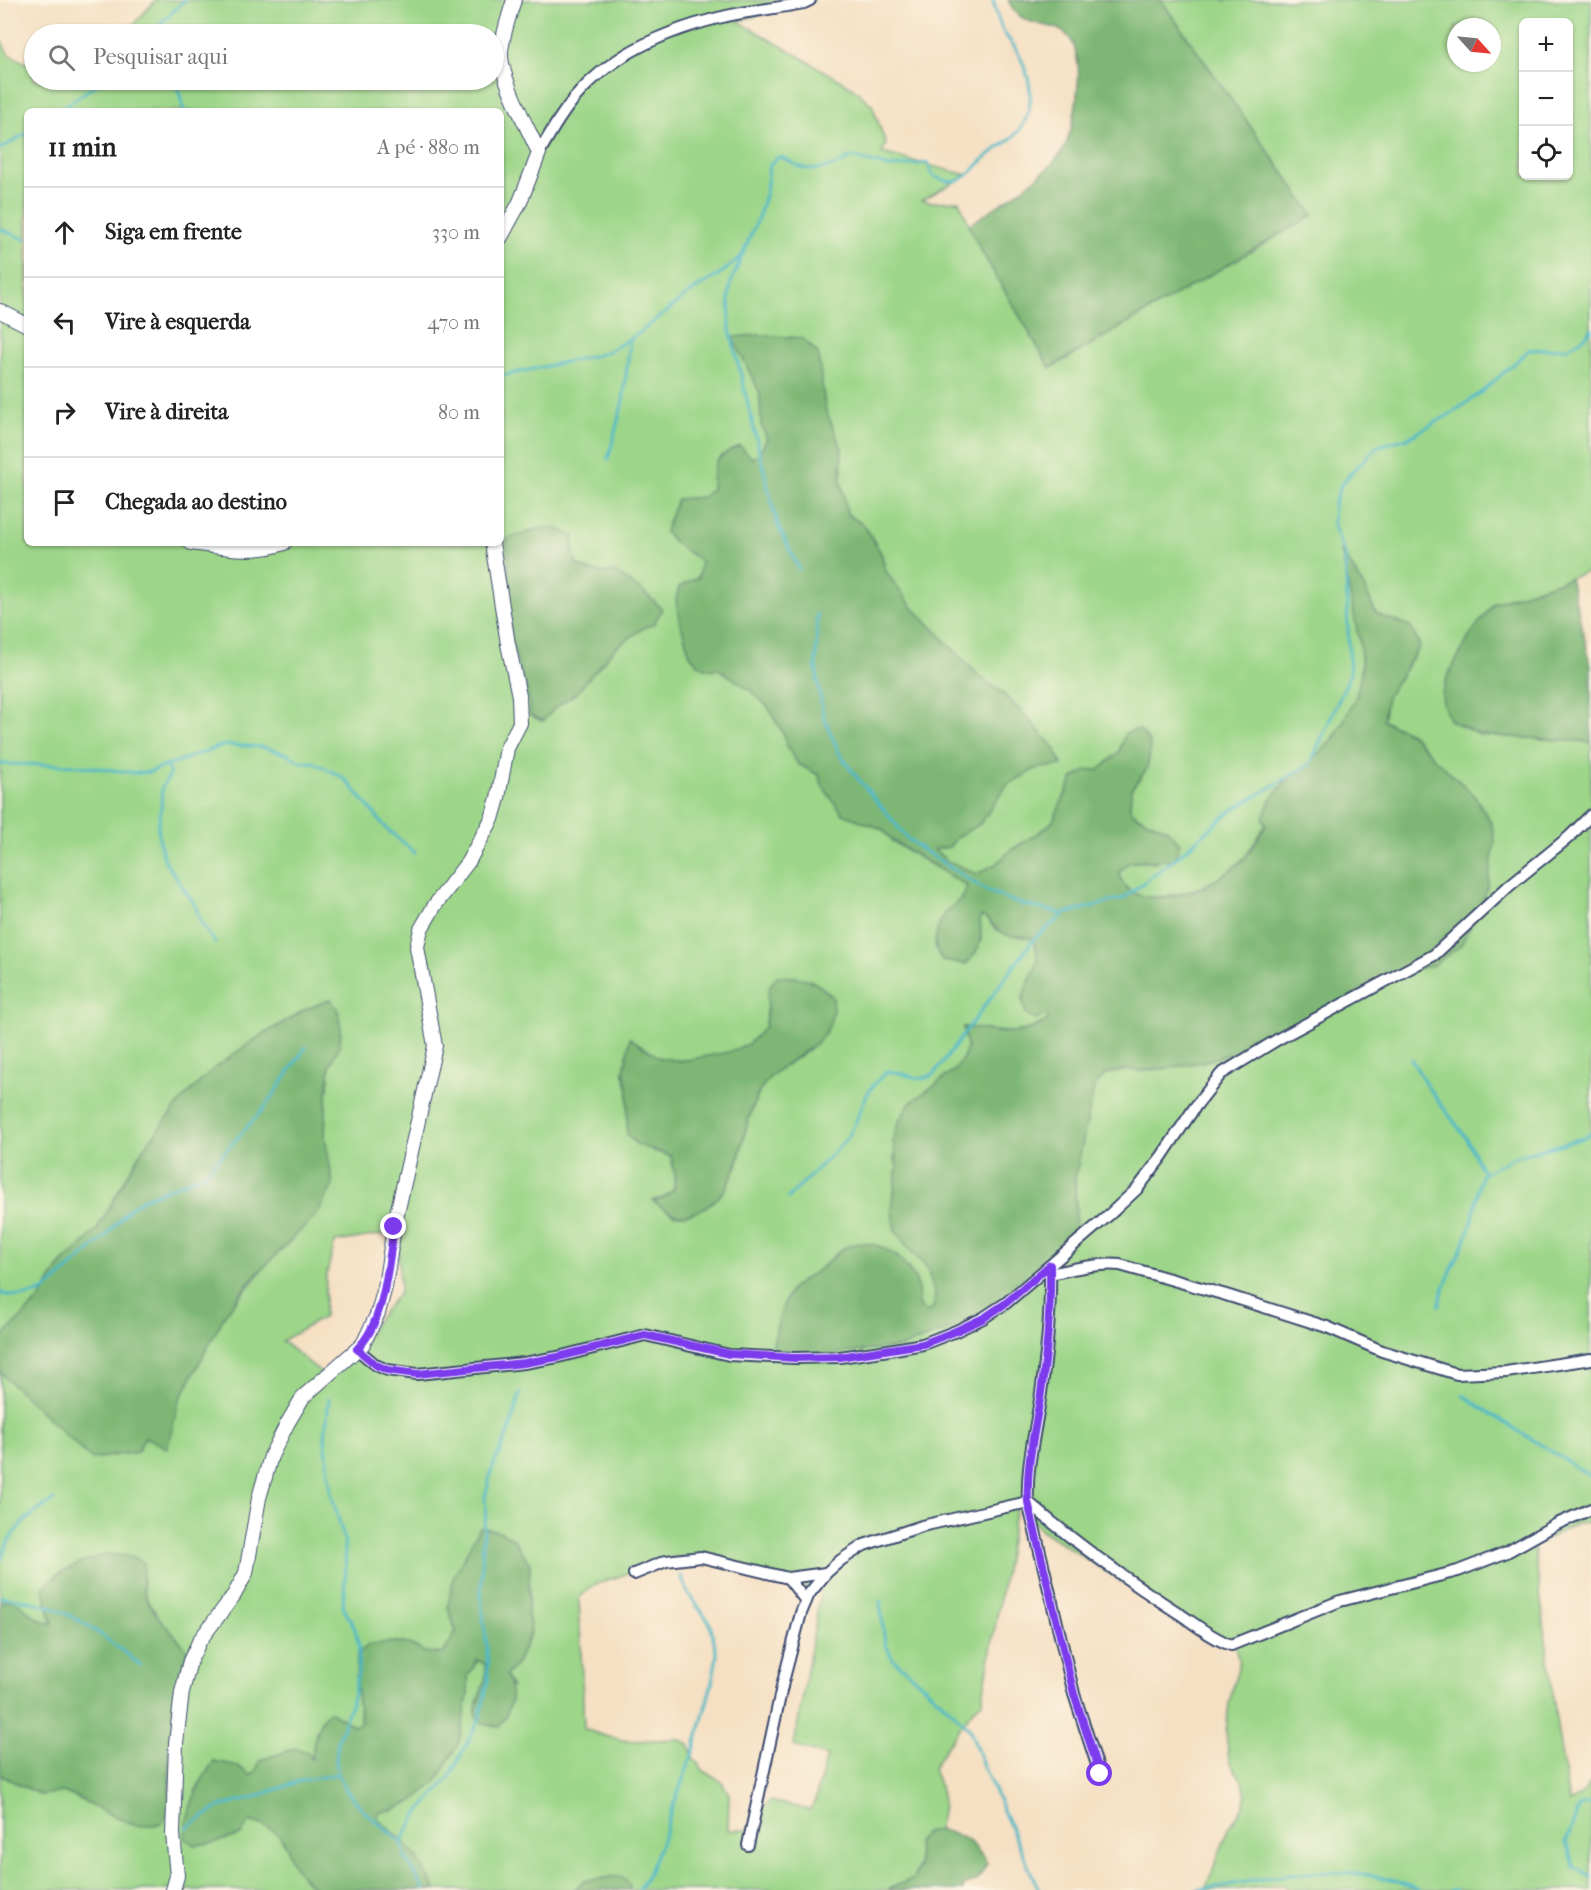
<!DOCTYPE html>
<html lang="pt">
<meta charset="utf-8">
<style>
:root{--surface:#fff;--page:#f6f6f6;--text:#222;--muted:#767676;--line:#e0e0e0}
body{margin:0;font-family:"IM FELL French Canon",serif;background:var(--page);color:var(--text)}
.controls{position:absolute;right:18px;top:18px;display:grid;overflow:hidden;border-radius:9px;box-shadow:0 2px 4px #0004}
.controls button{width:54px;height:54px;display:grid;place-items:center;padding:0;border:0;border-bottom:2px solid var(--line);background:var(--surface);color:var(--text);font:30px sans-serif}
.compass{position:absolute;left:1447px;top:18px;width:54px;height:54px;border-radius:50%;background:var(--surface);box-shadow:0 2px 4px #0004;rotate:117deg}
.stop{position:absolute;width:18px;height:18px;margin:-14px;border:4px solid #7c3aed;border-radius:50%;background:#fff}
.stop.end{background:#7c3aed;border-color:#fff;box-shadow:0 2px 6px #0008}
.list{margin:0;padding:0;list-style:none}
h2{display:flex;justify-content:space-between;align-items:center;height:78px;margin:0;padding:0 24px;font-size:26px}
h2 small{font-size:20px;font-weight:400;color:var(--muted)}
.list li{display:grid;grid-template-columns:39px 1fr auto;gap:18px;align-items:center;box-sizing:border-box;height:90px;padding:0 24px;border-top:2px solid var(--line)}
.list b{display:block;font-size:22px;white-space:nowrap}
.list em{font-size:20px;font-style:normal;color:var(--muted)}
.icon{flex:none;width:33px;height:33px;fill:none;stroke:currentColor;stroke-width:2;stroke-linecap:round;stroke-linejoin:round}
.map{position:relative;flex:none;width:1591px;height:1890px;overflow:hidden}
.search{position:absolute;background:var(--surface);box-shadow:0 2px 4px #0004;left:24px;top:24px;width:480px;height:66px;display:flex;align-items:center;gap:15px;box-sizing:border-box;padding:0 21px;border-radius:33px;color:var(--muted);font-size:22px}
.panel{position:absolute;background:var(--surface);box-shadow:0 2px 4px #0004;left:24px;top:108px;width:480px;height:438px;border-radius:9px}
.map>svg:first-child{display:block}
.green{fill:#9dd689;stroke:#5c8274;stroke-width:1.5;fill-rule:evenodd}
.forest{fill:#7eb775;stroke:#4c736a;stroke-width:1.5}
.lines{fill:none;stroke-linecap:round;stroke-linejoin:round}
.stream{stroke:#4cb8c7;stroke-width:3}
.minor-casing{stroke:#3c4a6d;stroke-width:14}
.tertiary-casing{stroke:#3c4a6d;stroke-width:16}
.minor{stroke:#fff;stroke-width:10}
.tertiary{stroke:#fff;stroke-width:14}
.route{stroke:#7c3aed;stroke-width:8}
</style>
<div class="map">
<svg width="1591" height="1890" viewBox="0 0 1591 1890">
<rect width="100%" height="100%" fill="#fcf5e5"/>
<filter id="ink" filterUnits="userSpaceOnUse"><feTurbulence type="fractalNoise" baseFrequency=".0167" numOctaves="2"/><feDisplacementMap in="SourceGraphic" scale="12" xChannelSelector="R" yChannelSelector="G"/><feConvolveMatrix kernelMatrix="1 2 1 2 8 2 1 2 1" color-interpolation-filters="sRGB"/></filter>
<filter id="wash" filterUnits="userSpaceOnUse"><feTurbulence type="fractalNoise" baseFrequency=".008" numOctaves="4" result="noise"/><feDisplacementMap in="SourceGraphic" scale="24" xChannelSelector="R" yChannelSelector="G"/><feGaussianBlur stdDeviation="1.35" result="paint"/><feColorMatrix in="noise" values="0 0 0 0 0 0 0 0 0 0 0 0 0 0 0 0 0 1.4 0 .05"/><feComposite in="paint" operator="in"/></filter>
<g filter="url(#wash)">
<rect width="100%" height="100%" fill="#f5e0c3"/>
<path class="green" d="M 156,0 L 815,0 L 738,21 L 852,87 L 872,105 L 886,144 L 882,153 L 967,175 L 922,200 L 932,202 L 959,201 L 980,249 L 1051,368 L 1313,215 L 1161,0 L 1591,0 L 1591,571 L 1494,603 L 1471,634 L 1447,677 L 1449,720 L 1480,735 L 1591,742 L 1591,1522 L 1577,1523 L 1534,1546 L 1558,1734 L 1569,1802 L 1582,1794 L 1591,1782 L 1591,1890 L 1288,1890 L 1284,1885 L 1232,1890 L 1205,1890 L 1229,1828 L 1243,1807 L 1246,1793 L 1241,1779 L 1229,1761 L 1226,1731 L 1229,1703 L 1239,1664 L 1235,1645 L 1160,1606 L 1041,1530 L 1016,1507 L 982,1702 C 966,1715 966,1721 954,1736 C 946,1747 939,1757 933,1769 C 944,1796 946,1801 938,1829 L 925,1833 C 921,1849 921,1865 913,1879 L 891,1888 L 889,1890 L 630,1890 L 629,1884 L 619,1876 L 584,1881 L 574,1890 L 436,1890 C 427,1875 420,1858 407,1845 C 398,1836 388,1829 378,1819 L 378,1813 L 394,1809 L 464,1708 L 468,1695 L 468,1676 L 478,1660 L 485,1664 L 487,1676 L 477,1702 L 512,1687 L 505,1675 L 516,1665 L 531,1632 L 528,1615 L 530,1564 L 448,1607 L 456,1632 L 443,1654 L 424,1652 L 412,1645 L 397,1642 L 369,1644 L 356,1686 L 361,1723 L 354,1726 L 339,1718 L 313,1745 L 313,1760 L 296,1748 L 261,1760 L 254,1774 L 250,1775 L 241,1770 L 214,1761 L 195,1792 L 248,1821 L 265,1825 L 277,1832 L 287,1847 L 292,1861 L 304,1880 L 317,1890 L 0,1890 L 0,1775 L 41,1795 L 63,1792 L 78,1798 L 113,1816 L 137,1826 L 171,1790 L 169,1751 L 178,1690 L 188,1651 C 176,1636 148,1610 144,1591 C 142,1581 143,1572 144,1563 L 69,1569 L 55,1575 L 46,1602 L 53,1624 L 38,1619 L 6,1600 L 0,1602 L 0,1372 L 91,1459 L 137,1452 L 145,1437 L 174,1420 L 179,1401 L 226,1313 L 333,1185 L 325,1137 L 326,1105 L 330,1065 L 340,1044 L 142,1150 L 96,1231 L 59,1267 L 39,1300 L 0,1339 L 0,38 L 8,54 L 34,67 L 34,80 L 494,80 L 494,34 L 125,34 ZM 1524,22 L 1568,22 L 1568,176 L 1524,176 ZM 1456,27 L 1492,27 L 1492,63 L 1456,63 ZM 27,111 L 501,111 L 501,543 L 27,543 ZM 785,338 L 802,338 L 818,353 L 825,408 L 842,466 L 841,481 L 847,514 L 864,525 L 881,553 L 886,572 L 912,607 L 979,676 L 1001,692 L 1021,711 L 1055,749 L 1062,764 L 1035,769 L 1007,785 L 980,824 L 957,837 L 949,847 L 933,849 L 947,861 L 977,874 L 996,864 L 1011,850 L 1044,829 L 1053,821 L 1073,778 L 1088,770 L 1099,770 L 1119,752 L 1121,745 L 1136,783 L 1131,789 L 1130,810 L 1137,816 L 1166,829 L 1156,862 L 1129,862 L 1119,873 C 1122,889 1134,897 1151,897 C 1185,897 1222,882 1245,857 C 1252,848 1259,836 1265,826 C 1273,812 1276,794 1286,781 C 1292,773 1304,768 1311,762 C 1333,743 1352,714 1359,686 C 1368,653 1349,586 1342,551 L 1364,587 L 1375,612 L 1383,617 L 1410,626 L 1420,646 L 1387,697 L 1383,721 L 1411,733 L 1436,760 L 1474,795 L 1481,807 L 1400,972 L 1386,974 L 1362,991 L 1262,1043 L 1207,1061 L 1168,1068 L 1142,1071 L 1127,1070 L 1105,1074 L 1094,1088 L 1086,1123 L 1075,1178 L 1076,1212 L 902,1347 L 779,1325 L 791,1290 L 821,1268 L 840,1250 L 897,1256 L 916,1279 L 918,1301 L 921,1309 L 930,1312 L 934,1306 L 935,1295 L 927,1267 L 910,1250 L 895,1230 L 892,1211 L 897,1166 L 894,1157 L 909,1104 L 956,1069 L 963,1058 L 967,1049 L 964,1027 C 999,1030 1016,1040 1049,1020 L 1048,1016 L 1042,1016 L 1022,1000 L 1032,979 L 1039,955 L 1033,939 L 995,929 L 987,919 L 982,916 L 980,918 L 981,941 L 935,946 C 937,935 938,921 946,912 C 954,903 964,900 967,886 L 893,842 L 882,829 L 843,814 L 823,787 L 819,775 L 798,764 L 787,747 L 785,737 L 768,707 L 750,690 L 719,669 L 707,669 L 698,664 L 690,655 L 680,621 L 676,600 L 679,587 L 699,577 L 702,561 L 675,543 L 665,532 L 677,500 L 703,497 L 760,452 L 767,438 L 761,425 L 760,393 L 753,377 ZM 541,528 L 555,528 L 574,536 L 572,547 L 576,564 C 589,572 600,573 615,572 L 654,624 L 645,627 L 615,648 L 576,693 L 555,708 L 542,721 L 530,715 L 527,532 ZM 766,1010 L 809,1050 L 772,1074 L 760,1090 L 748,1121 L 737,1166 L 674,1215 L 654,1200 L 663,1198 L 674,1189 L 675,1175 L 671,1156 L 653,1151 L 628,1113 L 628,1091 L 624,1072 L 631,1039 C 640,1044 652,1056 662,1058 C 684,1064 730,1057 749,1044 C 755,1039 760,1033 765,1027 ZM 398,1232 L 400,1292 L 377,1320 L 357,1355 L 322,1373 L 282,1341 L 324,1317 L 326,1276 L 335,1242 ZM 674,1557 L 716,1561 L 804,1588 L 821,1590 L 794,1746 L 827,1756 L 815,1801 L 810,1810 L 770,1801 L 756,1814 L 748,1830 L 728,1830 L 729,1794 L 722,1782 L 704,1771 L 694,1759 L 689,1745 L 679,1739 L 627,1741 L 605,1736 L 584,1729 L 579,1598 L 594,1585 Z"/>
<g class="forest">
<path d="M 1008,0 L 1161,0 L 1313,215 L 1050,368 L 980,249 L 969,225 C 997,205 1055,173 1067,142 C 1073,125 1077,102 1078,84 C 1080,71 1077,45 1068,36 C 1049,17 1024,34 1008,0 Z"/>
<path d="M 759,335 L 802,338 L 818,353 L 825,408 L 842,449 L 841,481 L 847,514 L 864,525 L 881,553 L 886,572 L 912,607 L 979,676 L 1001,692 L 1021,711 L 1055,749 L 1062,765 L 1035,769 L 1007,785 L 980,824 L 957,837 L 949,847 L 934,849 L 947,861 L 977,874 L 996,864 L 1011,850 L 1045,829 L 1053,821 L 1073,778 L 1088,770 L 1099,770 L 1119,752 L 1125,733 L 1139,729 L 1150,743 L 1149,759 L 1147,769 L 1131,789 L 1130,809 L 1137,816 L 1166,829 L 1180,843 L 1174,860 L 1129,862 L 1119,872 C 1126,913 1192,896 1216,880 C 1225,874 1238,865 1245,857 C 1253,848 1259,835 1266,825 L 1263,818 L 1270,800 L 1286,780 L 1312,761 L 1335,737 L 1356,697 L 1362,668 L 1360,645 L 1341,550 L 1364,587 L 1375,612 L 1383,617 L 1410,626 L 1420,646 L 1387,697 L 1383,721 L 1410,733 L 1436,760 L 1474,795 L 1492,824 L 1495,841 L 1488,885 L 1483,903 L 1461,945 L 1432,966 L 1386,974 L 1362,991 L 1262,1043 L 1207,1061 L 1168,1068 L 1142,1071 L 1127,1070 L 1105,1074 L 1094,1088 L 1075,1178 L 1076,1235 L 1064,1254 L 1006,1309 L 902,1347 L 783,1359 L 772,1350 C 775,1334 782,1302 792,1289 C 800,1280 812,1275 822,1267 C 829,1262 835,1254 842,1249 C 871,1233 900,1253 915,1278 C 920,1287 917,1299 921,1309 L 930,1312 L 934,1306 L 935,1295 L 927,1267 L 910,1250 L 895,1230 L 892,1211 L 897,1166 L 893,1141 L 898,1123 L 909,1104 L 956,1069 L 963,1058 L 967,1049 L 963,1027 C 998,1030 1016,1041 1048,1020 L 1048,1016 L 1042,1016 L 1037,1020 L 1027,1016 C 1025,1011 1022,1003 1023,998 C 1029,971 1045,970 1033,939 C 1022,935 1014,937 1007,935 C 996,931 992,921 982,916 L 980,918 C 982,940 982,948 966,964 L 942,961 C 940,957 937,952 936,948 C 933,939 940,918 947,912 C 955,903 965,899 967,886 L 893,841 L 882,829 L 843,814 L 823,787 L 819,775 L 798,764 L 787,747 L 785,737 L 768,707 L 750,690 L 719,669 L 707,669 L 698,664 L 690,655 L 680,621 L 676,600 L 679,587 L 699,577 L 701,561 L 675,543 L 665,532 L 677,499 L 703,497 L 712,489 C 713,462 714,457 740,446 L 753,459 L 760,452 L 767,439 L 761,425 L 760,393 L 732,337 Z"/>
<polygon points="542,528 555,528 574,536 572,547 576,564 587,570 603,573 615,572 644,592 662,609 654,624 645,627 615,648 576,693 555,708 543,721 530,715 529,698 511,640 507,539"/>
<polygon points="1570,578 1591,666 1591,742 1480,735 1449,720 1443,703 1442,694 1447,677 1471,634 1494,603"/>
<path d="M 777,976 C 805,977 812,977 833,997 C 837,1054 784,1051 761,1089 C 737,1128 747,1187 702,1209 C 679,1221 672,1214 653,1201 L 663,1198 L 674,1189 L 675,1175 L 671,1156 L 638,1145 L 627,1135 L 628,1091 L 624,1072 L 630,1038 L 660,1058 L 681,1061 L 729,1052 L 748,1044 L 765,1027 L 769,987 Z"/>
<polygon points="331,999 338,1011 341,1027 340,1044 330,1066 326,1105 325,1137 333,1185 317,1214 252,1279 226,1313 179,1401 167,1448 145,1437 137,1452 91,1459 0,1372 0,1339 39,1300 59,1267 96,1231 142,1150 181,1101 214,1068 254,1040 304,1010"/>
<path d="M 480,1527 L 499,1531 L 513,1538 L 530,1564 L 528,1615 L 531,1632 L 516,1665 L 506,1675 C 516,1696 511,1708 499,1727 L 484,1724 L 475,1715 C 477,1696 489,1683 485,1664 L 477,1660 L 468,1676 L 468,1695 L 459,1743 L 437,1781 L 413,1801 L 394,1809 L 378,1813 L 379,1820 C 388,1829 399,1836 407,1845 C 420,1858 427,1875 436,1890 L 317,1890 C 307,1882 297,1873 291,1861 C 289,1857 289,1851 287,1847 C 279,1830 265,1825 249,1821 L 241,1835 L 213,1843 L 194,1845 L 185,1838 C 186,1810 198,1784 214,1761 L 238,1766 L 250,1775 L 254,1773 L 261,1760 L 296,1748 L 307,1752 L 312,1759 C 314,1740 315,1725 329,1711 L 354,1726 L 361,1723 L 356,1686 L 357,1655 L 369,1644 L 397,1642 L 412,1645 L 424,1652 L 443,1654 L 456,1632 L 448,1607 L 453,1578 Z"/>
<path d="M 107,1554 L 134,1557 L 144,1563 C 143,1573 141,1586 145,1595 C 154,1616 174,1633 188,1651 L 178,1690 L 169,1751 L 169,1813 L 161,1824 L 137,1826 L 113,1816 L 78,1798 L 63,1792 L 41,1795 L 0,1775 L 0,1602 C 22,1596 25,1612 38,1619 C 42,1622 48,1623 53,1624 L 43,1588 C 60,1570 83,1561 107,1554 Z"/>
<path d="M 938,1829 C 964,1837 974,1840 987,1864 L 977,1881 L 964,1885 L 963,1890 L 889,1890 L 891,1888 L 913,1879 L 919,1867 L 917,1842 L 925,1833 Z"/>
<polygon points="620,1876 629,1884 630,1890 574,1890 584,1881"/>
</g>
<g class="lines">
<g class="stream">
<polyline points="150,34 185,0"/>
<polyline points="149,80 155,80"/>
<polyline points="169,80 178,88 184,111"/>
<polyline points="58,111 103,80"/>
<polyline points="0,149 27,133"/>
<polyline points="0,229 27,240"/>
<path d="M 501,376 L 598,355 C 635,341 657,318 687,295 C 697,287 708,282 718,275 C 726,270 733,263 740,257"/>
<polyline points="608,460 623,401 630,341"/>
<path d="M 799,569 L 779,528 L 774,512 L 730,330 L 729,294 L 731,282 L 758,218 L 766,192 L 769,167 L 772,162 L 779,157 C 788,158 792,164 800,167 C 819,172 836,167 851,157 L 890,167 L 928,163 L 932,175 C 958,189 964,179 982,161 C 993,149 1008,144 1018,132 C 1039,106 1030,71 1014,46 C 1010,41 1006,36 1003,31 C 998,21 996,10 993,0"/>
<polyline points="817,614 816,668 823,715 839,753 855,775 908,839 923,850 985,890 1020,904 1064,914"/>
<polyline points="0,764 73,765 136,773 149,772 218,747 228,745 262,747 287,754 301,762 313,762 337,774 347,781 387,829 415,853"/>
<polyline points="167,766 170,775 162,787 161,809 158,826 160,845 165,861 195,905 201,923 215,943"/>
<polyline points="1411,1059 1429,1089 1467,1139 1483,1173"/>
<path d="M 788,1198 L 846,1140 C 864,1113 859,1094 887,1072 C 905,1070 919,1086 935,1073 L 1034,939 L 1064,914 L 1124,898 L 1177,857 L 1231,811 L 1310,764 L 1350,675 L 1345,555 L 1333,523 L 1334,504 L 1341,485 L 1350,474 L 1378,446 L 1408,438 L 1452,413 L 1483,391 L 1529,350 L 1567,348 L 1584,338 L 1591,329"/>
<path d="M 0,1293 C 17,1298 28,1297 44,1291 L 105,1237 L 129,1209 L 145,1198 L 205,1174 L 265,1107 L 306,1047"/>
<path d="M 1439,1305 C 1445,1275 1464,1250 1472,1221 C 1477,1205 1476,1188 1482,1174 L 1512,1158 L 1583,1138 L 1591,1133"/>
<path d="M 1463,1395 C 1504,1424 1549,1448 1591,1477"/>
<polyline points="329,1399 325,1437 331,1493 344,1538 346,1568 343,1607 355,1629 359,1647 358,1672 353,1697 338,1741 336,1761 338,1774 346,1790 364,1811 402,1843"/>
<path d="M 0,1562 C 11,1528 25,1519 54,1500"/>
<path d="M 0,1597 C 60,1600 95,1629 140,1665"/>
<polyline points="880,1601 885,1644 893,1659 950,1709 970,1730 983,1766 1039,1890"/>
<polyline points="1591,1803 1583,1804 1579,1808 1566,1842 1574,1867 1591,1877"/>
<polyline points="186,1828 219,1807 252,1798 300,1781 338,1774"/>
<polyline points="424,1890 405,1857 402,1843 405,1834 418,1813 449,1778 479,1720 488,1681 487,1648 481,1599 483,1538 486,1513 485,1497 492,1468 510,1429 520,1393"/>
<polyline points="639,1890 649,1872 664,1836 669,1817 694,1750 712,1683 717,1655 710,1623 688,1593 681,1576"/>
<path d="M 1196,1890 C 1274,1879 1342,1856 1419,1890"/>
<polyline points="1451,1890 1456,1890"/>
</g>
</g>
</g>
<g filter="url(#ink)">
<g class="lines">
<g class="minor-casing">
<g id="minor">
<path d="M 539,153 C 551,132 564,109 580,92 C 619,49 676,27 731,15 C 755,10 780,8 804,3 L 810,0"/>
<path d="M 1050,1268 C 1051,1310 1047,1351 1041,1393 C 1036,1429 1026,1465 1028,1502 L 1074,1694 L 1100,1774"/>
<path d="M 1050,1274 C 1073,1269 1097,1263 1120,1265 L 1226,1295 L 1327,1327 L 1382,1351 L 1457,1374 L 1506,1372 L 1591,1359"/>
<polyline points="357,1349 376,1365 387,1370 417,1374 524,1363 558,1357 645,1335 729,1355 795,1358 840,1357 889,1350 923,1344 956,1331 983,1318 1006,1303 1109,1215 1138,1188 1162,1156 1195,1107 1221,1074 1280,1038 1434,955 1510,885 1569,837 1591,815"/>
<polyline points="634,1574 666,1561 701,1557 788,1578 826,1573"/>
<polyline points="788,1578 806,1601"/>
<path d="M 748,1845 L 783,1682 L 801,1613 L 809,1594 L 826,1573 L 841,1560 L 864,1545 L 922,1526 L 1028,1502 C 1075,1543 1127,1580 1180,1614 C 1196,1625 1212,1638 1231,1645 L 1340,1601 L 1458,1571 L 1507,1552 L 1557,1524 L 1591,1509"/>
</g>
</g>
<g class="tertiary-casing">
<g id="tertiary">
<path d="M 501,237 L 520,202 L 539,153 C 528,128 499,76 501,51 C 503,33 509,16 514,0"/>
<polyline points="0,311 27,325"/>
<path d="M 191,543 C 221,547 255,554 284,543"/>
<polyline points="173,1890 177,1876 173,1834 176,1743 182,1692 190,1661 200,1640 234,1595 246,1573 259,1498 271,1456 287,1424 303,1397 363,1344 378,1313 385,1287 394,1227 435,1046 417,947 421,929 435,905 468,862 492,819 498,798 507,748 520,723 519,696 508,644 492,543"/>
</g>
</g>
<use href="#minor" class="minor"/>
<use href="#tertiary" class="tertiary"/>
</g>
</g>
<g class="lines" filter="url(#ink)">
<path class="route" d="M 394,1227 C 388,1264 385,1322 357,1349 L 376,1365 L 387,1370 L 417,1374 L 524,1363 L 558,1357 L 645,1335 L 729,1354 L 795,1358 L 840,1357 L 923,1344 L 956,1331 L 984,1318 L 1006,1303 L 1050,1265 C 1051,1308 1047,1351 1041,1393 C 1035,1430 1026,1465 1028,1502 L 1074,1694 L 1100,1774"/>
</g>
</svg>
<div class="controls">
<button>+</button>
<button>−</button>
<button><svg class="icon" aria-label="locate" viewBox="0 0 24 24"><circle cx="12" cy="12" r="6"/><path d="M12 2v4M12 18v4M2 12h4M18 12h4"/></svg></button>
</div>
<svg class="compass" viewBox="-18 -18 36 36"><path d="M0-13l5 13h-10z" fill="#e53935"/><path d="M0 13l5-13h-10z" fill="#767676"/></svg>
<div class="stop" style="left:1100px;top:1774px"></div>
<div class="stop end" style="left:394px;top:1227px"></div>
<div class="search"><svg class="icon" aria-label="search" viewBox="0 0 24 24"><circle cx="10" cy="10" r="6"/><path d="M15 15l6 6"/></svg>Pesquisar aqui</div>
<section class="panel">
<h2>11 min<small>A pé · 880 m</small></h2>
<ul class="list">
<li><svg class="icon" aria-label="ahead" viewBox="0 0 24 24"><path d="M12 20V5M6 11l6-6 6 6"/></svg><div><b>Siga em frente</b></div><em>330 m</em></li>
<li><svg class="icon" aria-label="left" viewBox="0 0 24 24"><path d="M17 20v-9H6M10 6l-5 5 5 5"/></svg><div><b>Vire à esquerda</b></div><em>470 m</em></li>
<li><svg class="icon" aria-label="right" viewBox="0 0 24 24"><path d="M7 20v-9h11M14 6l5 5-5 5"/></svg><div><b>Vire à direita</b></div><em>80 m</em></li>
<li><svg class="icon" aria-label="arrive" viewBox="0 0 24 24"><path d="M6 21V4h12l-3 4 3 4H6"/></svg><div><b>Chegada ao destino</b></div></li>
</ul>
</section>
</div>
